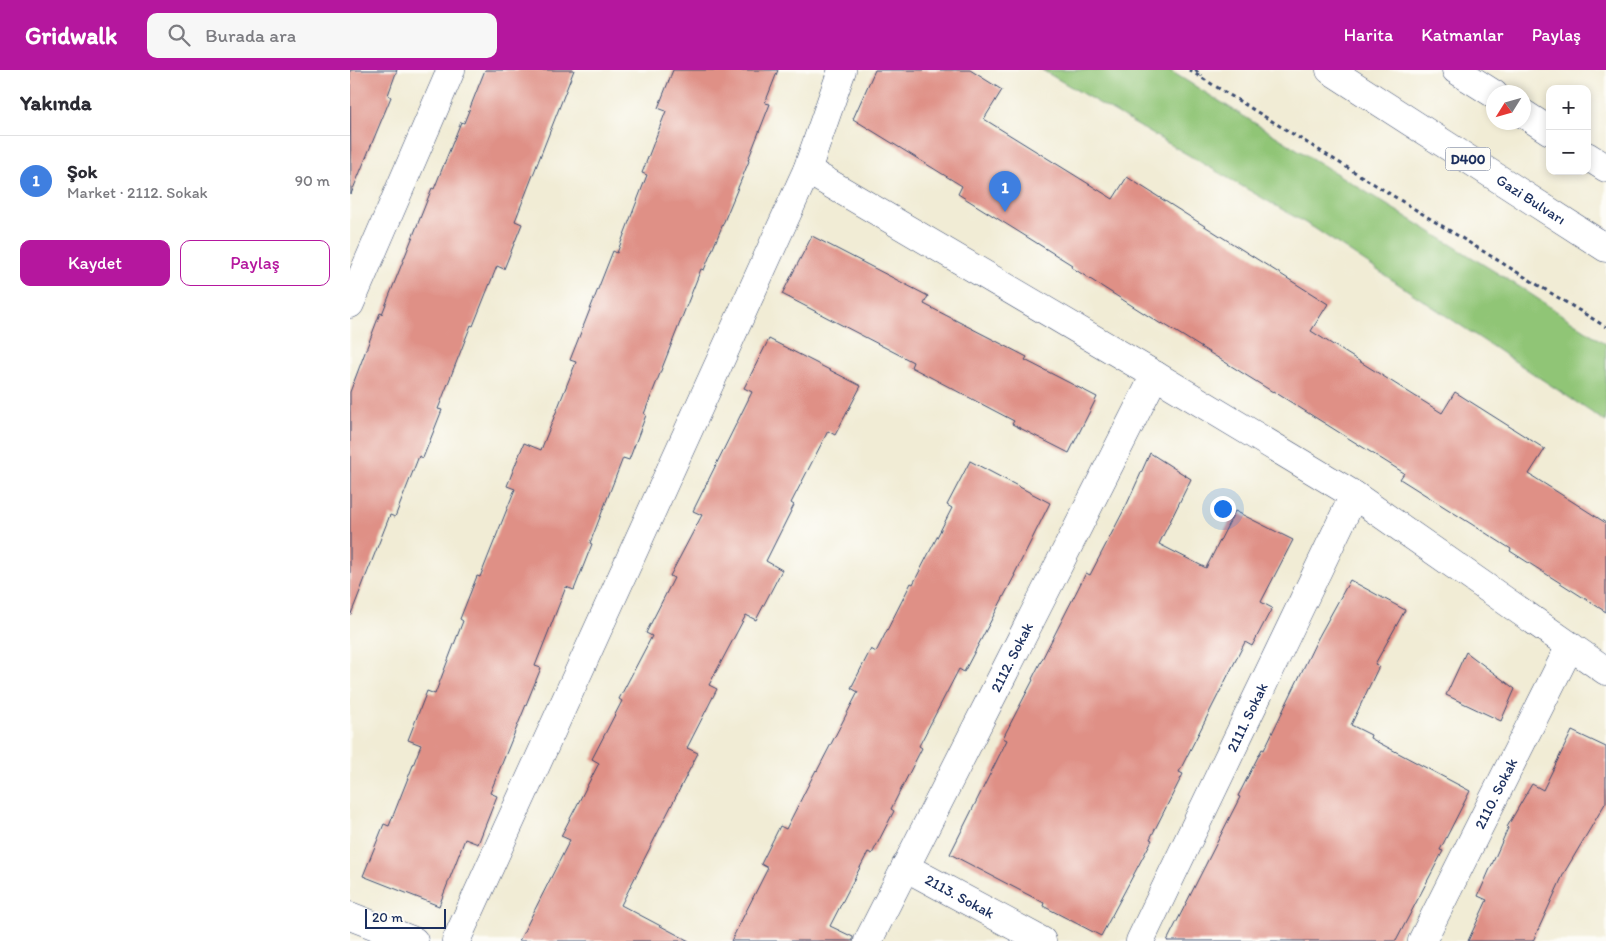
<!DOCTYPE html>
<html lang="tr">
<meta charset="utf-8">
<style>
:root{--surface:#fff;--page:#f7f7f7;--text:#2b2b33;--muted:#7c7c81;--line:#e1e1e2;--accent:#b5179e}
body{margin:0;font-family:Itim,sans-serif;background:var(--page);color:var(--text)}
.controls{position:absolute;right:15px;top:15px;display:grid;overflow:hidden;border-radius:10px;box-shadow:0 2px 8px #0003}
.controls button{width:45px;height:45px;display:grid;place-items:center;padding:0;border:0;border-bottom:1px solid var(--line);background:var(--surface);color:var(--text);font:25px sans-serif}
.compass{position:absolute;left:1136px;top:15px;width:45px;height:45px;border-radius:50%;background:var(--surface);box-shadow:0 2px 8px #0003;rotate:233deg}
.scale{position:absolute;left:15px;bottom:12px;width:81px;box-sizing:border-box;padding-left:5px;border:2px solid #1b2f5e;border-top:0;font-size:14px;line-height:18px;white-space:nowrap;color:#1b2f5e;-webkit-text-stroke:4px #fdfcf7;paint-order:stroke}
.you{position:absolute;left:872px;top:438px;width:18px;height:18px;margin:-12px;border:4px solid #fff;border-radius:50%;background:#1a73e8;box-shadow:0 0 0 8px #1a73e833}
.badge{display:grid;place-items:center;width:32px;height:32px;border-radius:50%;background:var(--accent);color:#fff;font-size:16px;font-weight:700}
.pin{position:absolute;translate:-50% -41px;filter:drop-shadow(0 1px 2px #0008)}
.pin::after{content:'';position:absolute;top:26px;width:18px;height:15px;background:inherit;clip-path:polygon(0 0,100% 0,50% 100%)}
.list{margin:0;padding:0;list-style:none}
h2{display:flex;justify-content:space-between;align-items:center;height:65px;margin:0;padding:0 20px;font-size:21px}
h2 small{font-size:16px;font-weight:400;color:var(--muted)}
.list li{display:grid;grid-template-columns:32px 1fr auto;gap:15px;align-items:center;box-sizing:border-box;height:90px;padding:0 20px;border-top:1px solid var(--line)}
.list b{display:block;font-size:19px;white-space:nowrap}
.list p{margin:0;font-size:16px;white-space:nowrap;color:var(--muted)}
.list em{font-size:16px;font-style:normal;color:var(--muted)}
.actions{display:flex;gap:10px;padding:15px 20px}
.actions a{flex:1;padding:11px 0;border:1px solid var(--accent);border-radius:10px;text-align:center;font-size:18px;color:var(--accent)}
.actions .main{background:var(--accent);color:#fff}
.icon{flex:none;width:28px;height:28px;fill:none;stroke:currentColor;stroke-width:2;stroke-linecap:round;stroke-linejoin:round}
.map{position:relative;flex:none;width:1256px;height:871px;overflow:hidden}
header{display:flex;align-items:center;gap:30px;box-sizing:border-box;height:70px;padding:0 25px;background:var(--accent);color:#fff}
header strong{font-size:24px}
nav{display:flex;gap:28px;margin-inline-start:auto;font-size:18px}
.search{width:350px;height:45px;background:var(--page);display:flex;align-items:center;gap:12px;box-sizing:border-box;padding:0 18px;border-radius:10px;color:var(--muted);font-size:19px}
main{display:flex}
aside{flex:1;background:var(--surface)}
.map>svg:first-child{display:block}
.green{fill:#90c576;stroke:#567a6a}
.building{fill:#df9086}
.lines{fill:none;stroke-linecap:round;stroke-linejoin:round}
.minor-casing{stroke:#3b4b70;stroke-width:29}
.trunk-casing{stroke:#3b4b70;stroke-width:29}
.path{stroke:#3b4b70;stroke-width:3;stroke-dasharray:4 4;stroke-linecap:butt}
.minor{stroke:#fff;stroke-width:28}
.trunk{stroke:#fff;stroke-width:28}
.labels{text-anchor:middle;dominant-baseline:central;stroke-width:4;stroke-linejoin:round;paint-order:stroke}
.shield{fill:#fdfcf7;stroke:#5f6c8c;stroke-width:1}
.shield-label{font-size:14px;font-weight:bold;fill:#1b2f5e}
.street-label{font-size:15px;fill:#1b2f5e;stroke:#fdfcf7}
</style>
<header>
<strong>Gridwalk</strong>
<div class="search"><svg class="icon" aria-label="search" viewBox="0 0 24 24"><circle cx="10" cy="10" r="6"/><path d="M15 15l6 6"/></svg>Burada ara</div>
<nav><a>Harita</a><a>Katmanlar</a><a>Paylaş</a></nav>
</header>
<main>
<aside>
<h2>Yakında<small></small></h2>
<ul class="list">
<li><span class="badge" style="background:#3f7fe0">1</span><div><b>Şok</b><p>Market · 2112. Sokak</p></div><em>90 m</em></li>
</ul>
<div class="actions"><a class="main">Kaydet</a><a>Paylaş</a></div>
</aside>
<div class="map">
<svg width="1256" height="871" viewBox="0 0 1256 871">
<rect width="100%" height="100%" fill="#fdfcf7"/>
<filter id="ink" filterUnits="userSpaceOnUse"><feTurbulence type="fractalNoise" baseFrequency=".02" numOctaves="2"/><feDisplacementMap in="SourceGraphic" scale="10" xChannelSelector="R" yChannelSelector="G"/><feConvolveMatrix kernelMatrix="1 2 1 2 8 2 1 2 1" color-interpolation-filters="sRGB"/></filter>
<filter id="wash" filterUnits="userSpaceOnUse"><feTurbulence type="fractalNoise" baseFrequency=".0096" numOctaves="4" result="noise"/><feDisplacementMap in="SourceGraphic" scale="20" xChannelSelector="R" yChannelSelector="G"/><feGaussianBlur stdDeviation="1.12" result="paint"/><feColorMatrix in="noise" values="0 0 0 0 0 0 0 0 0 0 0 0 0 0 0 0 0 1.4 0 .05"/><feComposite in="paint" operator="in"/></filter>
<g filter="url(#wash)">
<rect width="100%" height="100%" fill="#f1ecd5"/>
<polygon class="green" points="692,0 819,0 1173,219 1256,274 1256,352 964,158"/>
<g id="blocks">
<g class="building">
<polygon points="0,0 47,0 38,25 41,27 1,124"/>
<polygon points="135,0 224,0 165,151 172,154 154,199 147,196 123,256 121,255 88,339 92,340 73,388 69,386 45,447 40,445 1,544 0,544 0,322 30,243 32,244 82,118 84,119 111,52 114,53"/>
<polygon points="323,0 428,0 415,33 420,34 398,90 399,91 354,200 351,199 294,344 296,345 279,390 273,388 240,473 242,474 224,520 216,517 185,596 191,598 140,723 147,726 128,774 115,769 89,836 13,806 34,754 39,756 71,675 58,670 77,621 85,624 113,551 110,549 127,506 130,507 165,419 157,416 174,373 191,380 226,292 220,290 263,181 267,183 297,105 292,103 316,41 308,38"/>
<polygon points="525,0 620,0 652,20 634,49 763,129 777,107 978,234 961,261 1092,343 1105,322 1195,379 1179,404 1256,453 1256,542 1160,481 1161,479 1050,409 1054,403 923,321 923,322 812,253 811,254 721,197 722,195 608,124 612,116 503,49"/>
<polygon points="462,166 578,226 574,234 677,287 675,290 747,327 719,383 662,354 664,351 561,297 563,292 432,224"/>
<polygon points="419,269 511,316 485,365 478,361 441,433 444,435 416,491 432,500 406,550 396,545 359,615 367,619 337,678 348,683 271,835 339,871 169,871 220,770 211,766 249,693 242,689 272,631 269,629 302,566 296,563 324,508 320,506 352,445 343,441 402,322 394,318"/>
<polygon points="800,383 841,409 809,474 856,498 885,441 943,470 911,532 922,538 902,576 895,572 829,702 833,704 800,769 802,770 751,866 693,836 694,833 600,784 657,670 653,668 683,610 682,609 736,503 740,505 777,434"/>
<polygon points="620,391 700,433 664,505 665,505 614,602 609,599 569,676 572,678 541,739 544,741 522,784 518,782 480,856 503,867 503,871 381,871 418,798 411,794 430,756 436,759 466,700 467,701 508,622 501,618 521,579 526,582 561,513 563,514 602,438 597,435"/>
<polygon points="1000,510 1055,540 1025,594 1029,596 1001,655 1021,665 1020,668 1120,721 1090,780 1093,781 1046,871 817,871 890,727 888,726 912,679 914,680 968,568"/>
<polygon points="1116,582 1165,619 1151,651 1096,625"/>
<polygon points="1222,661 1256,677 1256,732 1214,803 1183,871 1118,871 1137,830 1128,826 1158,758 1157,757 1182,714 1193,720"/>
</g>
</g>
</g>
<g filter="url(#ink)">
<use href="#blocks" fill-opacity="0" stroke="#3b4b70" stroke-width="1"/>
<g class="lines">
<g class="minor-casing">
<g id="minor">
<polyline points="457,100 805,305 1004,425 1256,601"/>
<polyline points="0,234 101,0"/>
<path id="s1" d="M 555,797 L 692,871"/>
<polyline points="0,846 64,871"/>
<polyline points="106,871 457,100 492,0"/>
<path id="s2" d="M 518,871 L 805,305"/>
<path id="s3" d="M 790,871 L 1004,425"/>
<path id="s4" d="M 1072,871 L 1220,576"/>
</g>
</g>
<g class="trunk-casing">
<g id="trunk">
<path id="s5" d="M 980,0 L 1256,178"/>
<polyline points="1106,0 1144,24"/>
<polyline points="1174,44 1200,61"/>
<polyline points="1237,86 1256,98"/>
</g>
</g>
<g class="path">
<polyline points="839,0 1256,257"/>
<polyline points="845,0 852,6"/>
</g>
<use href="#minor" class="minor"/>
<use href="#trunk" class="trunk"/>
</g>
</g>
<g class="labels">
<rect class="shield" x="1095.5" y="77.5" width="45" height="23" rx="4"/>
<g class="shield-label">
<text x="1118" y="89">D400</text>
</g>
<g class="street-label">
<text stroke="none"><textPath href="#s5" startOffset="239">Gazi Bulvarı</textPath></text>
<text stroke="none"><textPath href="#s2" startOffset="318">2112. Sokak</textPath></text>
<text stroke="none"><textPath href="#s3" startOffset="248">2111. Sokak</textPath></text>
<text stroke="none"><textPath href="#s4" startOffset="165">2110. Sokak</textPath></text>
<text stroke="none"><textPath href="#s1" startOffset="62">2113. Sokak</textPath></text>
</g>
</g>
</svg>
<div class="controls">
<button>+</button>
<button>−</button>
</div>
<svg class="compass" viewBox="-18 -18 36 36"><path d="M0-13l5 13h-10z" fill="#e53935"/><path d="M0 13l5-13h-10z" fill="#7c7c81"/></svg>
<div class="scale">20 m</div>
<div class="you"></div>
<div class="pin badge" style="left:655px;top:142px;background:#3f7fe0">1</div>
</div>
</main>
